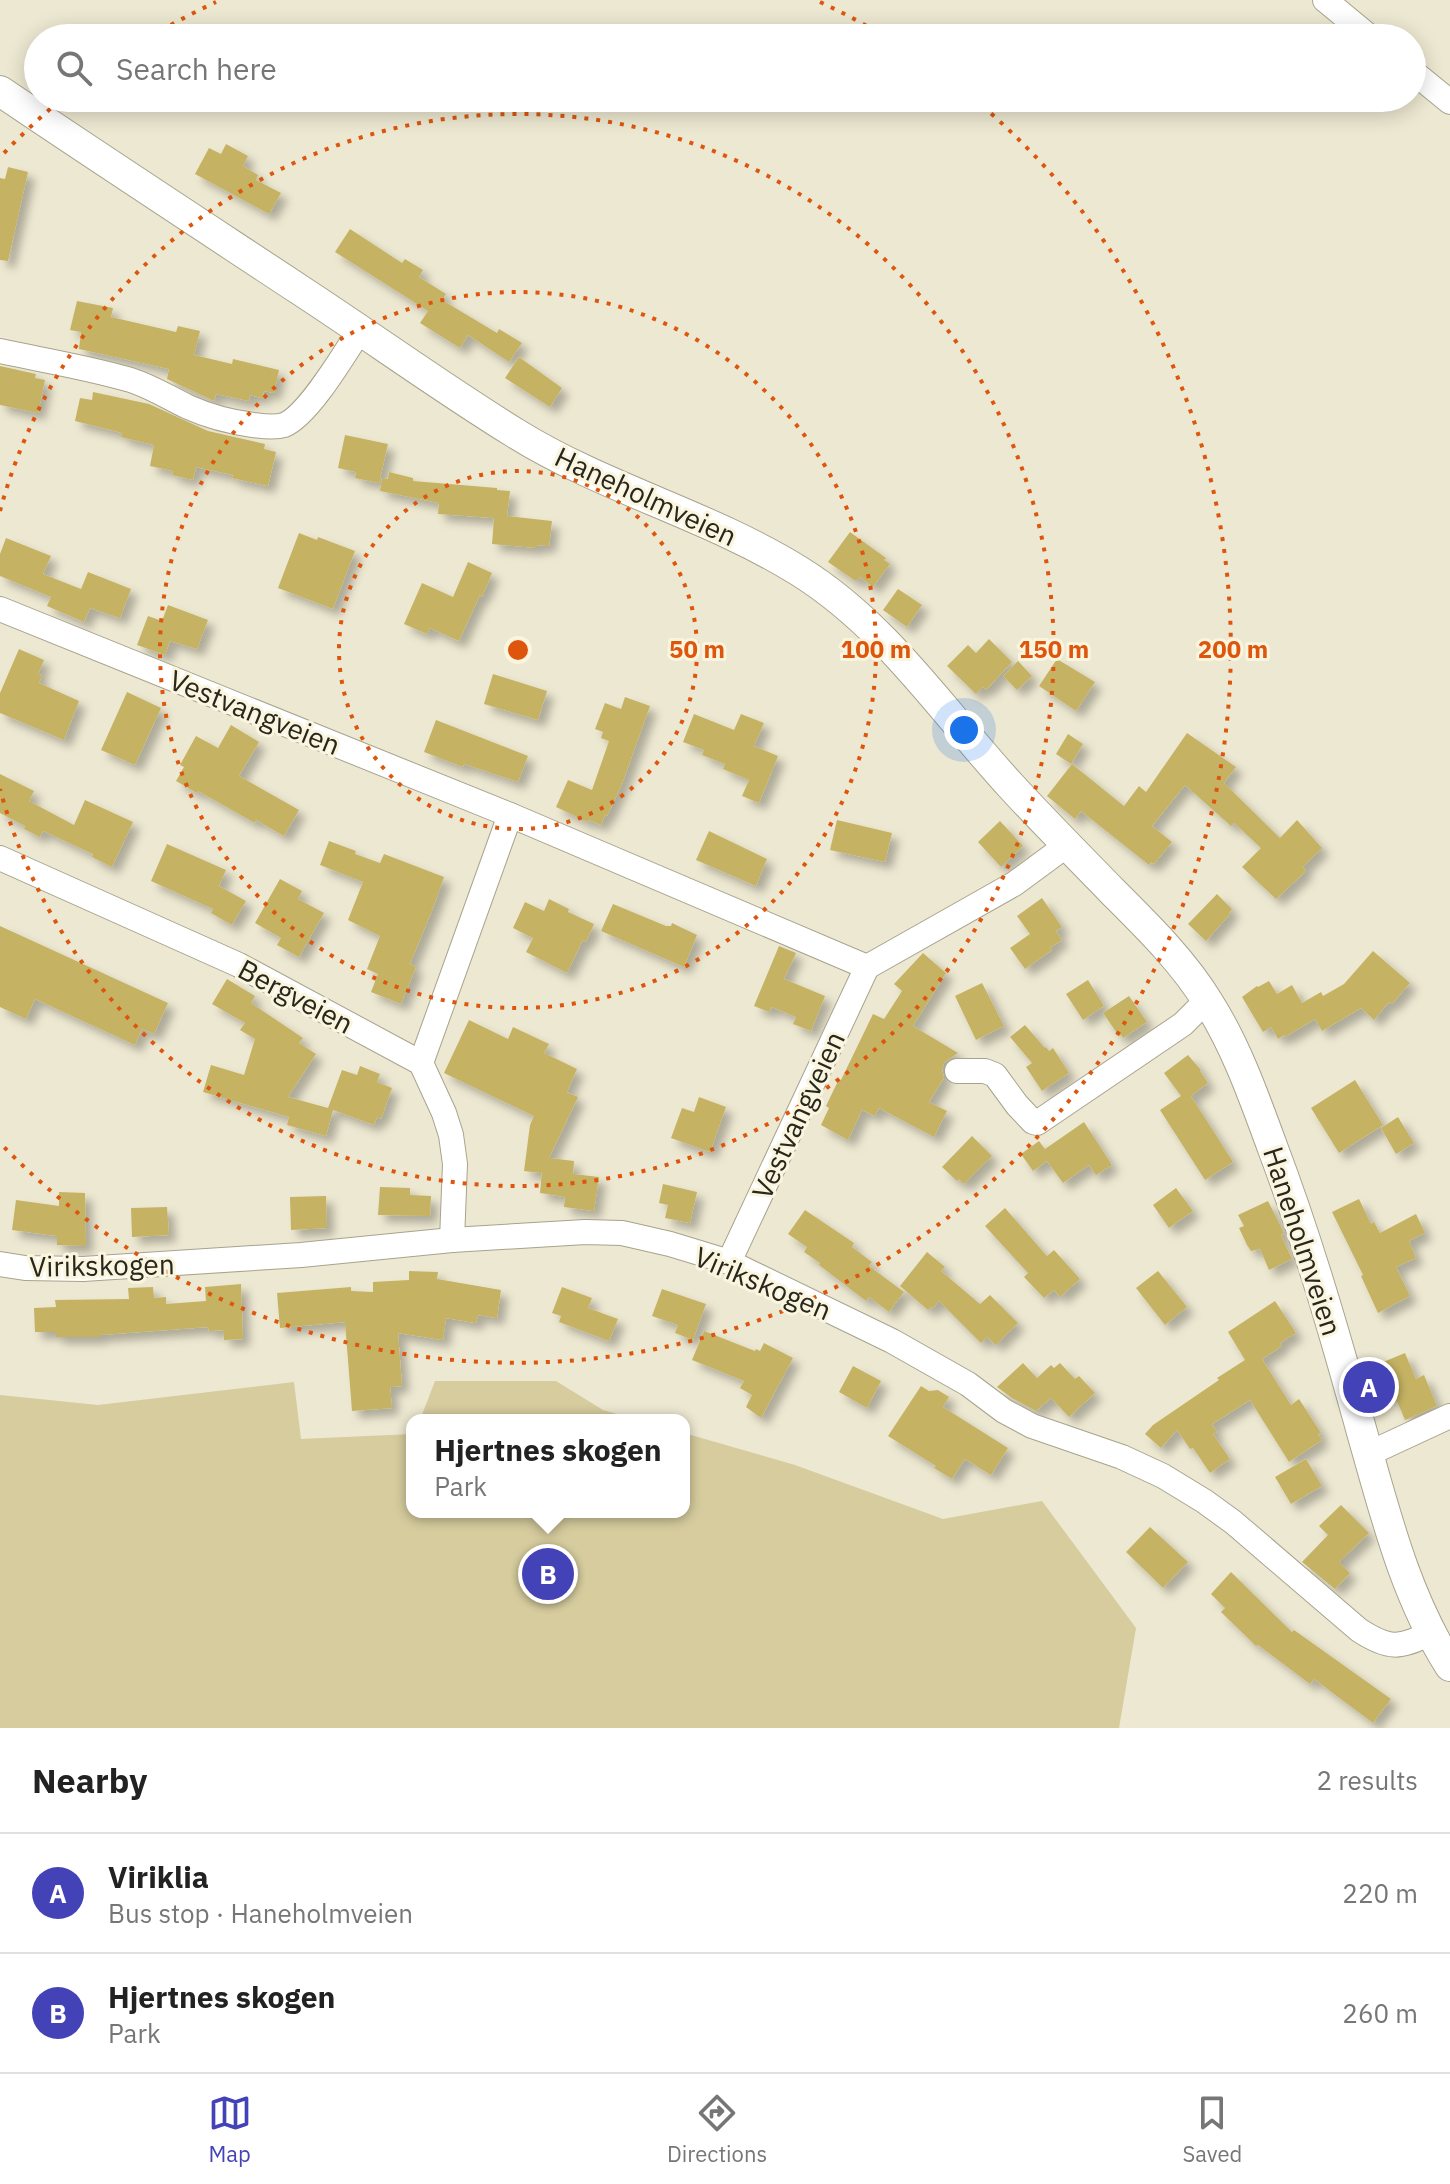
<!DOCTYPE html>
<meta charset="utf-8">
<style>
:root{--surface:#fff;--page:#f2f2f2;--text:#222;--muted:#767676;--line:#e0e0e0;--accent:#4442b7}
body{margin:0;font-family:"IBM Plex Sans",sans-serif;background:var(--page);color:var(--text)}
.you{position:absolute;left:964px;top:730px;width:28px;height:28px;margin:-20px;border:6px solid #fff;border-radius:50%;background:#1a73e8;box-shadow:0 0 0 12px #1a73e833}
.badge{display:grid;place-items:center;width:52px;height:52px;border-radius:50%;background:var(--accent);color:#fff;font-size:26px;font-weight:700}
.pin{position:absolute;translate:-50% -50%;border:4px solid #fff;box-shadow:0 2px 8px #0006}
.popup{position:absolute;left:406px;top:1414px;width:284px;height:104px;box-sizing:border-box;display:grid;place-content:center;border-radius:16px;background:var(--surface);filter:drop-shadow(0 2px 6px #0005);font-size:26px;white-space:nowrap;color:var(--muted)}
.popup b{font-size:30px;color:var(--text)}
.popup::after{content:'';position:absolute;left:50%;top:100%;margin-left:-16px;border:16px solid transparent;border-top-color:var(--surface)}
.list{margin:0;padding:0;list-style:none}
h2{display:flex;justify-content:space-between;align-items:center;height:104px;margin:0;padding:0 32px;font-size:34px}
h2 small{font-size:26px;font-weight:400;color:var(--muted)}
.list li{display:grid;grid-template-columns:52px 1fr auto;gap:24px;align-items:center;box-sizing:border-box;height:120px;padding:0 32px;border-top:2px solid var(--line)}
.list b{display:block;font-size:30px;white-space:nowrap}
.list p{margin:0;font-size:26px;white-space:nowrap;color:var(--muted)}
.list em{font-size:26px;font-style:normal;color:var(--muted)}
.icon{flex:none;width:44px;height:44px;fill:none;stroke:currentColor;stroke-width:2;stroke-linecap:round;stroke-linejoin:round}
.map{position:relative;flex:none;width:1450px;height:1728px;overflow:hidden}
.search{position:absolute;background:var(--surface);box-shadow:0 4px 20px #0003;left:24px;right:24px;top:24px;height:88px;display:flex;align-items:center;gap:20px;box-sizing:border-box;padding:0 28px;border-radius:44px;color:var(--muted);font-size:30px}
.sheet{height:344px;background:var(--surface)}
nav{display:flex;justify-content:space-around;align-items:center;box-sizing:border-box;height:112px;border-top:2px solid var(--line);background:var(--surface);font-size:22px;color:var(--muted)}
nav a{display:grid;justify-items:center;gap:4px}
nav .on{color:var(--accent)}
.map>svg:first-child{display:block}
.green{fill:#d6cc9e}
.building{fill:#c5b364;filter:url(#shadow)}
.lines{fill:none;stroke-linecap:round;stroke-linejoin:round}
.minor-casing{stroke:#a8a38d;stroke-width:26}
.major-casing{stroke:#a8a38d;stroke-width:32}
.minor{stroke:#fff;stroke-width:24}
.major{stroke:#fff;stroke-width:30}
.ring{fill:none;stroke:#de560d;stroke-width:4;stroke-dasharray:4 8}
.labels{text-anchor:middle;dominant-baseline:central;stroke-width:6;stroke-linejoin:round;paint-order:stroke}
.street-label{font-size:28px;fill:#28261d;stroke:#faf5de}
.centre{fill:#de560d;stroke:#faf5de;stroke-width:4}
.ring-label{font-size:24px;text-anchor:middle;font-weight:bold;fill:#de560d;stroke:#faf5de;stroke-width:6;stroke-linejoin:round;paint-order:stroke}
</style>
<div class="map">
<svg width="1450" height="1728" viewBox="0 0 1450 1728">
<defs>
<filter id="shadow"><feDropShadow dx="7" dy="7" stdDeviation="4" flood-color="#0004"/></filter>
</defs>
<rect width="100%" height="100%" fill="#ede8d1"/>
<g class="green">
<polygon points="435,1381 556,1381 603,1410 638,1420 420,1420"/>
<polygon points="294,1382 301,1439 412,1434 412,1512 684,1512 684,1433 795,1465 943,1519 1042,1501 1136,1628 1119,1728 0,1728 0,1395 98,1405"/>
</g>
<g class="building">
<polygon points="226,144 248,156 243,166 258,175 256,180 281,193 269,214 195,174 209,148 221,154"/>
<polygon points="8,167 28,172 8,261 0,260 0,178 5,179"/>
<polygon points="350,229 402,263 405,259 423,270 419,277 446,294 442,300 497,333 499,329 522,343 509,362 468,335 460,348 420,323 428,311 335,252"/>
<polygon points="77,301 113,308 111,317 176,332 178,326 200,331 194,355 232,364 233,359 279,370 274,393 264,391 262,398 250,395 249,401 216,394 214,401 167,379 169,369 79,349 81,332 70,330"/>
<polygon points="519,357 562,388 550,407 505,378"/>
<polygon points="0,366 36,374 35,378 45,380 38,413 0,405"/>
<polygon points="93,392 149,404 208,431 265,444 264,449 276,452 268,486 232,478 233,475 196,467 193,480 172,475 173,471 150,466 154,445 121,437 122,433 75,421 80,398 92,400"/>
<polygon points="345,435 388,444 379,483 355,478 356,472 338,468"/>
<polygon points="389,472 413,478 413,481 497,488 497,490 510,491 507,516 552,521 549,546 537,545 537,548 492,544 494,518 438,514 439,503 380,491 382,478 388,479"/>
<polygon points="850,532 886,558 884,560 890,564 873,587 860,577 857,580 854,580 828,562"/>
<polygon points="299,533 317,540 318,537 355,551 333,609 278,588"/>
<polygon points="6,538 51,556 43,574 81,589 88,572 131,589 120,618 90,608 84,622 47,606 51,597 0,576 0,554"/>
<polygon points="468,562 492,573 482,597 480,595 459,641 430,628 427,634 404,624 422,583 453,597"/>
<polygon points="898,589 922,605 907,627 883,610"/>
<polygon points="168,605 208,620 197,649 170,641 165,655 137,645 148,616 162,621"/>
<polygon points="989,639 1012,662 986,690 983,687 976,694 947,666 968,645 976,653"/>
<polygon points="19,649 44,660 38,674 42,675 39,683 79,701 64,740 0,713 0,693"/>
<polygon points="1057,659 1095,682 1076,711 1039,686"/>
<polygon points="1018,661 1032,676 1017,690 1003,676"/>
<polygon points="493,674 547,691 538,720 484,704"/>
<polygon points="127,692 161,708 135,765 101,750"/>
<polygon points="625,697 650,706 622,784 607,816 605,815 601,825 589,820 588,822 556,807 568,780 592,790 609,741 601,738 603,732 595,729 605,703 621,709"/>
<polygon points="694,714 734,730 741,714 764,723 754,746 778,756 759,803 742,796 749,780 723,769 725,764 702,755 704,750 683,742"/>
<polygon points="436,720 528,756 518,782 464,764 463,767 424,752"/>
<polygon points="231,725 259,742 239,776 299,810 284,836 256,820 255,823 198,791 197,793 176,781 184,767 180,765 196,736 218,748"/>
<polygon points="1187,733 1236,767 1224,783 1280,838 1297,820 1322,848 1303,867 1306,871 1276,899 1242,867 1261,848 1234,823 1231,826 1185,785 1152,826 1172,842 1154,864 1151,862 1149,865 1081,811 1075,819 1047,796 1072,764 1124,806 1139,786 1146,792"/>
<polygon points="1068,734 1083,744 1071,764 1056,754"/>
<polygon points="0,774 34,791 29,801 74,825 85,800 133,822 112,867 92,857 93,854 43,831 40,837 24,829 25,826 0,813"/>
<polygon points="837,820 892,833 885,862 830,850"/>
<polygon points="1000,821 1023,846 1001,867 978,842"/>
<polygon points="709,831 767,859 756,886 696,860"/>
<polygon points="329,841 356,851 355,854 380,863 384,854 444,877 433,908 410,964 416,967 401,1004 371,992 378,974 367,969 380,936 348,920 363,882 320,865"/>
<polygon points="167,844 226,870 219,886 246,901 232,925 211,913 213,909 151,881"/>
<polygon points="280,879 302,891 298,899 324,913 299,957 277,945 281,938 255,923"/>
<polygon points="1217,894 1232,909 1229,913 1230,914 1206,941 1188,924"/>
<polygon points="1042,898 1062,927 1056,931 1062,940 1050,948 1052,950 1025,969 1010,948 1030,934 1017,916"/>
<polygon points="549,899 569,909 568,912 594,924 586,942 583,940 567,973 526,952 533,938 513,928 525,902 544,911"/>
<polygon points="613,904 666,926 671,926 672,923 697,935 684,967 601,931"/>
<polygon points="0,926 168,1003 154,1034 142,1029 135,1045 35,999 26,1019 0,1007"/>
<polygon points="779,946 796,953 784,979 825,996 811,1031 793,1024 796,1017 772,1007 769,1012 754,1006"/>
<polygon points="1373,951 1410,983 1392,1004 1389,1002 1374,1020 1361,1008 1322,1031 1315,1019 1285,1037 1284,1035 1278,1039 1271,1027 1263,1032 1242,997 1257,986 1258,987 1269,981 1277,994 1292,985 1302,1003 1321,992 1323,996 1344,984"/>
<polygon points="923,953 946,973 913,1026 958,1053 944,1063 942,1070 944,1078 929,1102 947,1111 934,1137 879,1108 875,1116 862,1110 848,1140 821,1125 829,1108 826,1106 839,1079 841,1080 873,1014 884,1019 902,991 894,984"/>
<polygon points="227,979 255,996 251,1003 303,1038 299,1043 316,1054 288,1097 328,1108 342,1070 357,1075 360,1066 380,1074 377,1082 392,1088 381,1119 377,1117 374,1125 333,1110 326,1136 287,1125 289,1117 203,1092 211,1065 244,1075 255,1039 240,1030 245,1023 212,1004"/>
<polygon points="1088,980 1104,1006 1083,1020 1066,994"/>
<polygon points="982,983 1004,1026 976,1040 955,996"/>
<polygon points="1129,996 1147,1022 1123,1038 1121,1035 1119,1036 1103,1013"/>
<polygon points="469,1020 508,1039 513,1027 549,1044 544,1053 577,1069 567,1092 578,1097 549,1158 574,1161 573,1174 599,1177 594,1211 564,1207 565,1197 540,1193 542,1171 541,1173 524,1171 530,1125 534,1116 444,1073"/>
<polygon points="1025,1025 1045,1048 1046,1047 1049,1051 1053,1048 1069,1073 1042,1091 1026,1067 1032,1063 1010,1037"/>
<polygon points="1188,1055 1201,1070 1200,1071 1208,1083 1191,1096 1233,1162 1205,1180 1160,1110 1181,1096 1164,1073"/>
<polygon points="1355,1080 1383,1125 1339,1153 1311,1108"/>
<polygon points="699,1097 726,1107 710,1152 671,1138 682,1108 694,1112"/>
<polygon points="1398,1117 1414,1143 1396,1154 1381,1128"/>
<polygon points="1084,1122 1112,1165 1096,1175 1089,1165 1063,1183 1047,1161 1033,1171 1021,1154 1039,1141 1045,1149"/>
<polygon points="972,1136 992,1156 964,1184 959,1179 957,1181 942,1167"/>
<polygon points="663,1184 697,1192 690,1223 665,1218 668,1205 659,1203"/>
<polygon points="380,1187 410,1188 410,1195 431,1196 430,1216 378,1215"/>
<polygon points="1176,1188 1193,1211 1169,1228 1153,1205"/>
<polygon points="59,1192 85,1193 86,1246 57,1245 57,1236 12,1230 16,1200 59,1206"/>
<polygon points="326,1196 327,1228 291,1230 290,1197"/>
<polygon points="1359,1199 1371,1224 1374,1222 1380,1233 1416,1214 1425,1233 1409,1241 1416,1258 1396,1267 1410,1296 1378,1313 1361,1276 1363,1275 1332,1212"/>
<polygon points="1268,1201 1284,1233 1281,1235 1292,1259 1269,1270 1260,1249 1251,1251 1247,1245 1239,1228 1244,1226 1238,1215"/>
<polygon points="167,1207 169,1235 132,1237 131,1208"/>
<polygon points="1005,1208 1047,1256 1054,1250 1080,1279 1060,1297 1054,1290 1044,1298 1024,1277 1028,1273 985,1226"/>
<polygon points="805,1210 854,1243 852,1247 872,1262 869,1266 904,1292 889,1312 869,1297 866,1301 819,1265 820,1263 804,1252 807,1247 788,1234"/>
<polygon points="927,1252 945,1267 941,1271 980,1304 990,1295 1018,1323 996,1345 987,1337 981,1343 939,1301 933,1308 931,1307 928,1310 900,1286"/>
<polygon points="409,1271 438,1272 437,1279 501,1290 497,1318 478,1315 476,1323 446,1318 443,1340 398,1333 402,1386 390,1387 392,1408 352,1411 345,1322 280,1328 277,1293 351,1287 351,1291 373,1292 373,1282 409,1280"/>
<polygon points="1158,1271 1187,1307 1165,1325 1136,1288"/>
<polygon points="241,1284 243,1339 224,1340 223,1330 209,1331 208,1327 100,1335 100,1337 56,1337 56,1332 35,1332 34,1308 56,1307 55,1300 129,1299 128,1288 153,1287 154,1298 166,1297 166,1304 206,1301 205,1287"/>
<polygon points="562,1287 592,1298 588,1308 618,1319 609,1341 559,1322 561,1316 552,1313"/>
<polygon points="662,1289 706,1304 693,1340 675,1333 678,1325 652,1316"/>
<polygon points="1275,1301 1296,1333 1280,1343 1282,1346 1262,1359 1291,1405 1299,1399 1321,1433 1318,1434 1322,1440 1289,1462 1250,1400 1212,1424 1217,1432 1213,1434 1230,1459 1210,1473 1193,1448 1190,1449 1177,1430 1161,1448 1145,1434 1153,1425 1219,1380 1217,1378 1245,1360 1228,1332"/>
<polygon points="704,1331 755,1351 756,1349 760,1351 764,1343 793,1358 761,1418 746,1407 752,1395 740,1388 744,1381 692,1360"/>
<polygon points="1405,1353 1416,1379 1424,1375 1437,1406 1405,1420 1397,1401 1393,1403 1376,1365"/>
<polygon points="1023,1363 1037,1378 1051,1365 1054,1368 1060,1363 1075,1379 1079,1376 1095,1393 1069,1417 1051,1398 1036,1411 1012,1398 997,1387"/>
<polygon points="853,1366 881,1381 867,1408 839,1392"/>
<polygon points="921,1386 929,1391 938,1390 949,1397 943,1407 1008,1448 991,1475 965,1459 952,1479 934,1468 936,1466 888,1436"/>
<polygon points="1306,1459 1322,1486 1291,1504 1275,1477"/>
<polygon points="1341,1505 1369,1533 1339,1562 1350,1573 1335,1589 1302,1562 1328,1535 1319,1526"/>
<polygon points="1150,1527 1188,1562 1163,1588 1126,1552"/>
<polygon points="1231,1572 1292,1632 1294,1630 1391,1699 1373,1723 1314,1679 1310,1684 1258,1645 1256,1646 1221,1612 1225,1608 1211,1594"/>
</g>
<g class="lines">
<g class="minor-casing">
<g id="minor">
<polyline points="1325,0 1371,38"/>
<polyline points="1412,71 1450,102"/>
<path d="M 0,351 C 42,360 85,367 127,379 C 149,385 167,397 188,407 C 208,416 231,422 253,425 C 263,426 274,428 284,425 C 308,416 345,353 360,330"/>
<polyline points="0,609 510,815 867,967 729,1262"/>
<polyline points="0,858 239,965 421,1063 444,1113 451,1135 455,1164 452,1240"/>
<polyline points="867,967 1014,884 1067,845"/>
<polyline points="421,1063 510,815"/>
<polyline points="957,1071 985,1071 995,1075 1017,1105 1033,1122 1037,1123 1183,1024 1207,1000"/>
<path d="M 0,1264 L 25,1268 L 83,1269 L 301,1255 L 452,1240 L 585,1232 L 622,1233 L 670,1244 L 729,1262 L 892,1341 L 968,1384 L 1004,1411 L 1032,1426 L 1122,1457 L 1163,1476 L 1204,1501 L 1233,1522 L 1359,1630 C 1388,1649 1400,1649 1430,1633"/>
<polyline points="1368,1454 1450,1416"/>
</g>
</g>
<g class="major-casing">
<path id="major" d="M 0,91 C 99,158 200,224 300,290 C 372,337 442,388 515,433 C 605,489 709,515 799,571 C 886,625 943,712 1011,786 C 1044,822 1079,857 1113,892 C 1147,926 1183,961 1208,1002 C 1236,1046 1254,1097 1272,1146 C 1308,1241 1336,1338 1363,1436 C 1386,1516 1405,1595 1450,1666"/>
</g>
<use href="#minor" class="minor"/>
<use href="#major" class="major"/>
</g>
<g class="ring">
<circle cx="518" cy="650" r="179"/>
<circle cx="518" cy="650" r="358"/>
<path d="M0 511A536 536 0 1 1 0 789"/>
<path d="M4 153A715 715 0 0 1 63 98M150 37A715 715 0 0 1 216 2M820 2A715 715 0 0 1 886 37M973 98A715 715 0 1 1 4 1147"/>
</g>
<g class="labels">
<g class="street-label">
<text transform="translate(646 496) rotate(25)">Haneholmveien</text>
<text transform="translate(255 712) rotate(22)">Vestvangveien</text>
<text transform="translate(296 996) rotate(28)">Bergveien</text>
<text transform="translate(798 1115) rotate(-65)">Vestvangveien</text>
<text transform="translate(1303 1241) rotate(72)">Haneholmveien</text>
<text transform="translate(102 1265) rotate(-1)">Virikskogen</text>
<text transform="translate(763 1283) rotate(23)">Virikskogen</text>
</g>
</g>
<circle cx="518" cy="650" r="12" class="centre"/>
<g class="ring-label">
<text x="697" y="658">50 m</text>
<text x="876" y="658">100 m</text>
<text x="1054" y="658">150 m</text>
<text x="1233" y="658">200 m</text>
</g>
</svg>
<div class="you"></div>
<div class="pin badge" style="left:1369px;top:1387px">A</div>
<div class="pin badge" style="left:548px;top:1574px">B</div>
<div class="popup"><b>Hjertnes skogen</b>Park</div>
<div class="search"><svg class="icon" aria-label="search" viewBox="0 0 24 24"><circle cx="10" cy="10" r="6"/><path d="M15 15l6 6"/></svg>Search here</div>
</div>
<section class="sheet">
<h2>Nearby<small>2 results</small></h2>
<ul class="list">
<li><span class="badge">A</span><div><b>Viriklia</b><p>Bus stop · Haneholmveien</p></div><em>220 m</em></li>
<li><span class="badge">B</span><div><b>Hjertnes skogen</b><p>Park</p></div><em>260 m</em></li>
</ul>
</section>
<nav>
<a class="on"><svg class="icon" aria-label="map" viewBox="0 0 24 24"><path d="M3 6l6-2 6 2 6-2v14l-6 2-6-2-6 2zM9 4v14M15 6v14"/></svg>Map</a>
<a><svg class="icon" aria-label="directions" viewBox="0 0 24 24"><path d="M12 3l9 9-9 9-9-9zM9 14v-3h6M13 9l2 2-2 2"/></svg>Directions</a>
<a><svg class="icon" aria-label="saved" viewBox="0 0 24 24"><path d="M7 4h10v16l-5-4-5 4z"/></svg>Saved</a>
</nav>
